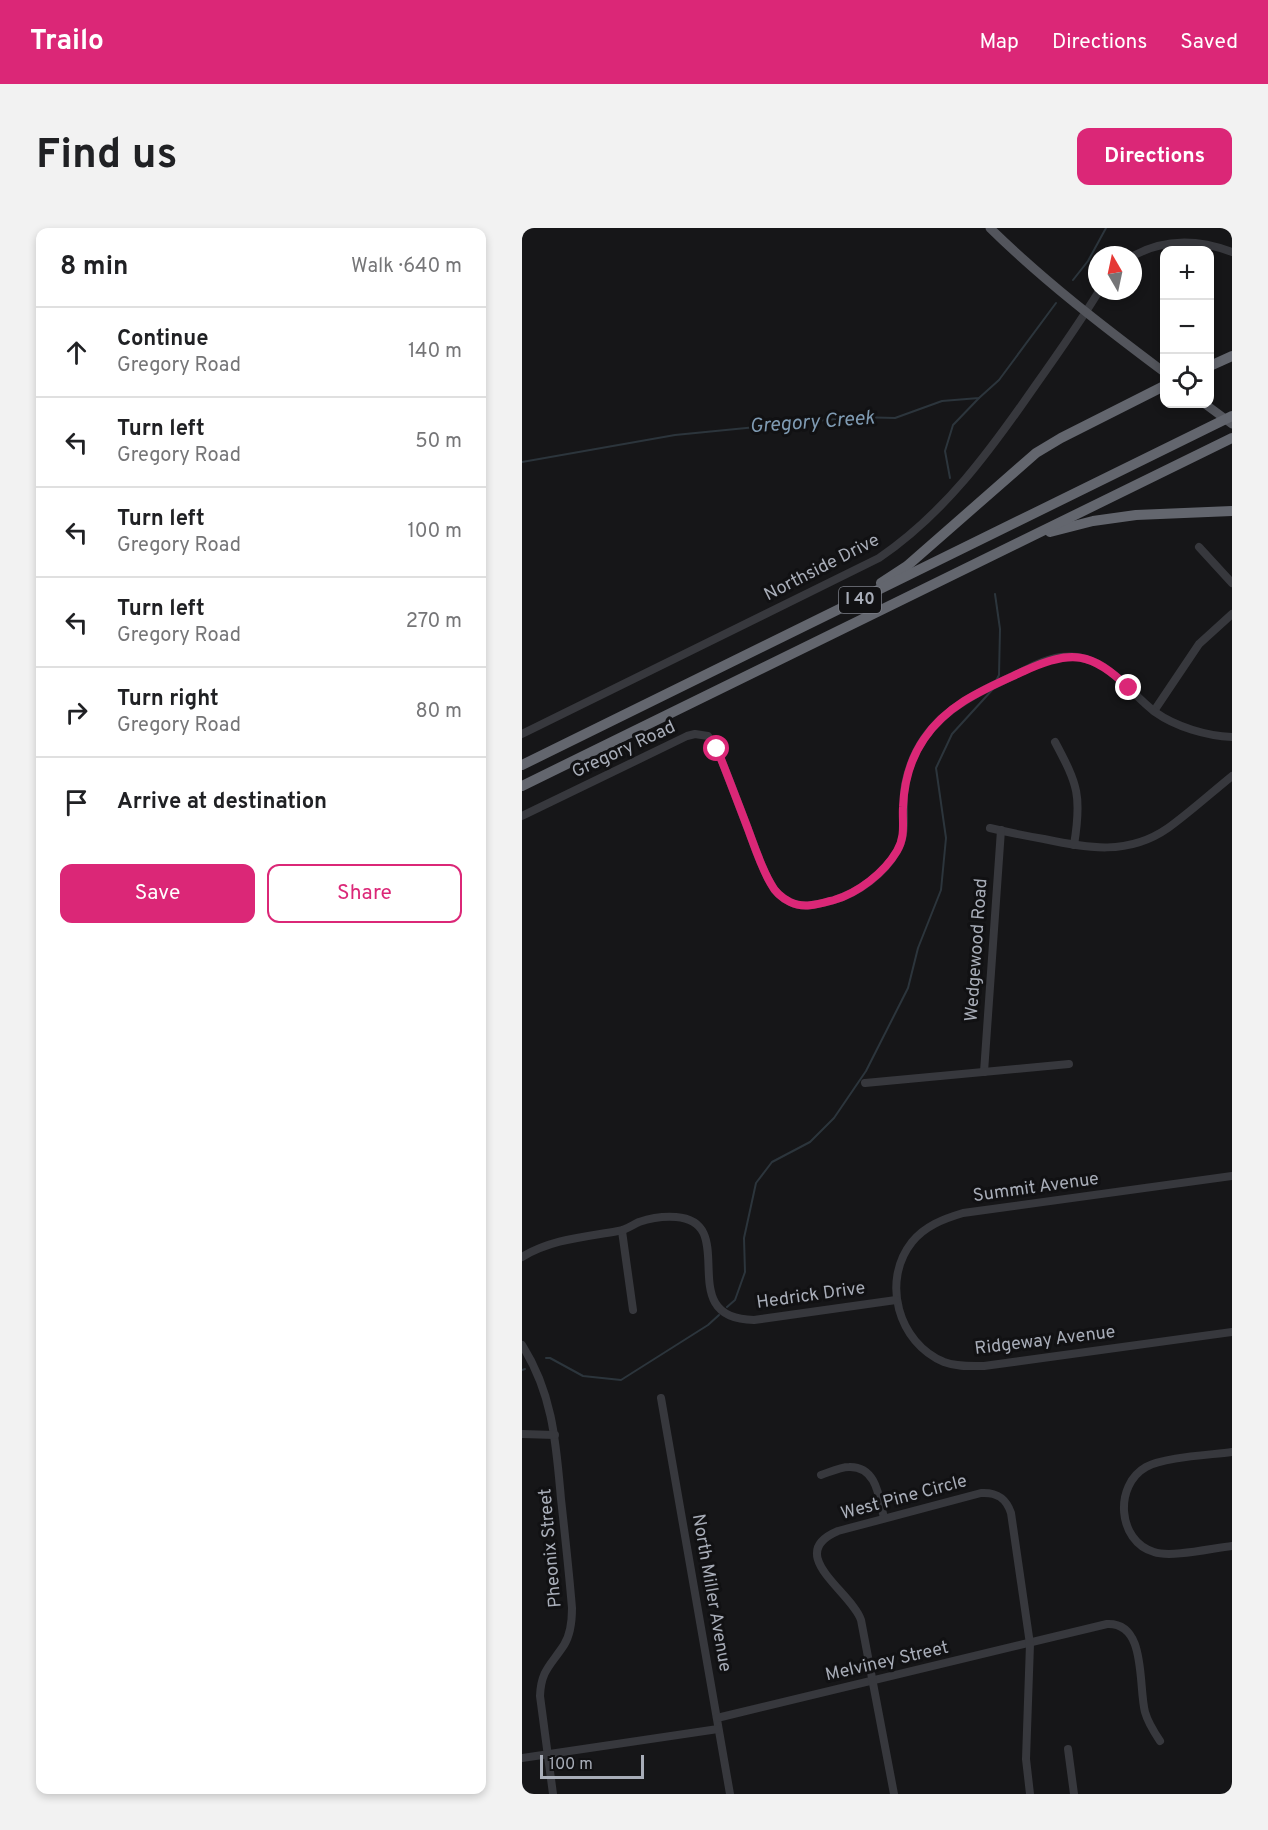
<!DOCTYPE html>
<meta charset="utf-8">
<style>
:root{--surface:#fff;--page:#f2f2f2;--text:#202124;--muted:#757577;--line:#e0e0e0;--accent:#db2777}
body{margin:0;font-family:Overpass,sans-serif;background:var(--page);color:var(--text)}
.controls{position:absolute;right:18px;top:18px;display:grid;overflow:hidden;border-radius:12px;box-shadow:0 3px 9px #0003}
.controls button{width:54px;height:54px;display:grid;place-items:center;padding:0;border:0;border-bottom:2px solid var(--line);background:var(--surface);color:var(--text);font:30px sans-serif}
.compass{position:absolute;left:566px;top:18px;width:54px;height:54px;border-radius:50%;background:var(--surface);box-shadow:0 3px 9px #0003;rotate:351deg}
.scale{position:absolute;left:18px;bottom:15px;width:104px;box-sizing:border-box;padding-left:6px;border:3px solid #a8adb8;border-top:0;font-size:16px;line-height:21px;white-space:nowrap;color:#a8adb8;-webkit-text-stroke:4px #111113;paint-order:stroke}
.stop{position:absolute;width:18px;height:18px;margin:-14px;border:4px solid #db2777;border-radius:50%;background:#fff}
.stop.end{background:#db2777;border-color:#fff;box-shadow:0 2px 6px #0008}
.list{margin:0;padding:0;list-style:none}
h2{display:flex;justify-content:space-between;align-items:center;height:78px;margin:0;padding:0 24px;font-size:26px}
h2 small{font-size:20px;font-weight:400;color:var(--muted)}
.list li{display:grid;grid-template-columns:39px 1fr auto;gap:18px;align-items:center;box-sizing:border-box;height:90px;padding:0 24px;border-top:2px solid var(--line)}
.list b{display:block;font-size:22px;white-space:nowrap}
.list p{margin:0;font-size:20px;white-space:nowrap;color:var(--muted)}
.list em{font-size:20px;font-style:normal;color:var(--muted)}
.actions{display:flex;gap:12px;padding:18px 24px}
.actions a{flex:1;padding:14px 0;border:2px solid var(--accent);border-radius:12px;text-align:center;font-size:21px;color:var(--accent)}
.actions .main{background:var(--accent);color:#fff}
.icon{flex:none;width:33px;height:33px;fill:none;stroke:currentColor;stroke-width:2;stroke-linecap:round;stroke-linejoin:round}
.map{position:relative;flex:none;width:710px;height:1566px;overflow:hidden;border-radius:12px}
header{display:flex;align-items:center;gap:36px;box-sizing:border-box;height:84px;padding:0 30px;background:var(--accent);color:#fff}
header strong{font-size:28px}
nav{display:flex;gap:33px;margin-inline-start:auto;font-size:21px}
.intro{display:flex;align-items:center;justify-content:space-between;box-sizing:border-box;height:144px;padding:0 36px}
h1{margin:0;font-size:42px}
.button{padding:15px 27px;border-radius:12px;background:var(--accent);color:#fff;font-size:21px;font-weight:700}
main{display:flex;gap:36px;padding:0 36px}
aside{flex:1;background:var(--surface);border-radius:12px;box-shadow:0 3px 9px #0003}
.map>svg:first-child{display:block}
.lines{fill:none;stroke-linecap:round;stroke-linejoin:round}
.stream{stroke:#2c353c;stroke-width:2}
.minor{stroke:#37383d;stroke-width:8}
.major{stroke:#53555c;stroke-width:9}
.highway{stroke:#63666e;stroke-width:10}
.route{stroke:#db2777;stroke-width:8}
.labels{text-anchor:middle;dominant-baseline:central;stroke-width:6;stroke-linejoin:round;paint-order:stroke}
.shield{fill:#111113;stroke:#7b7e86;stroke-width:1.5}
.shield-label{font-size:16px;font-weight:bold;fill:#a8adb8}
.street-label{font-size:18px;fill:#a8adb8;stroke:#111113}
.water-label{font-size:20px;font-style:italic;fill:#7f9bb3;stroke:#111113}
</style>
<header>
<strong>Trailo</strong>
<nav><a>Map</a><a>Directions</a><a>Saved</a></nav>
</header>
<div class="intro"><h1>Find us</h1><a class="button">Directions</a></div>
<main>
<aside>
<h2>8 min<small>Walk · 640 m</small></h2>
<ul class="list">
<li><svg class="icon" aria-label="ahead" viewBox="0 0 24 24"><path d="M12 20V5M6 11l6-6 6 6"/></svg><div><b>Continue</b><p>Gregory Road</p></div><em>140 m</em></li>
<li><svg class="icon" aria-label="left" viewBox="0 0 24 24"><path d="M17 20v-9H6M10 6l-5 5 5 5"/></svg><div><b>Turn left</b><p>Gregory Road</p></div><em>50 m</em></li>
<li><svg class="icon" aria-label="left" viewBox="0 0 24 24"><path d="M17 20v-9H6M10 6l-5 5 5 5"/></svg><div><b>Turn left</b><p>Gregory Road</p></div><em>100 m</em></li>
<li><svg class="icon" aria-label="left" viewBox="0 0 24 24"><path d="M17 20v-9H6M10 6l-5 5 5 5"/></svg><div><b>Turn left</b><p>Gregory Road</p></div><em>270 m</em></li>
<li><svg class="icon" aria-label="right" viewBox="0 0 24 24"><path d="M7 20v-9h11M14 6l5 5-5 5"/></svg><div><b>Turn right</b><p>Gregory Road</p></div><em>80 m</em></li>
<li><svg class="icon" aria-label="arrive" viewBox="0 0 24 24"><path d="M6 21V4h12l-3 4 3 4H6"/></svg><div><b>Arrive at destination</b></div></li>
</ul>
<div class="actions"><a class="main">Save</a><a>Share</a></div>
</aside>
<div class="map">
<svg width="710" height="1566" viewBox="0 0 710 1566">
<rect width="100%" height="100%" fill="#161618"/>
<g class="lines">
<g class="stream">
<polyline points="551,52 566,33 584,0"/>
<polyline points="0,234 153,207 334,189 373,190 420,173 457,170 477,152 534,75"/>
<polyline points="428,250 423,223 431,197 457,170"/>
<polyline points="473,366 478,401 477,447 474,453"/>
<polyline points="205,1079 213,1072 223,1044 222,1010 234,955 250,934 288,914 312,890 344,843 386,760 396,720 419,662 424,610 414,540 430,506 471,461"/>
<polyline points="24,1130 28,1130 61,1148 99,1152 186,1097 197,1087"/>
<polyline points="0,1142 3,1141"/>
</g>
<g class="minor">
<path d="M 611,28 C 643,10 676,11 710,24"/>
<polyline points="677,319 710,355"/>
<polyline points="632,483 677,416 710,386"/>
<path d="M 0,506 L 357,330 C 423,285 468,223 513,158 C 535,127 557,96 577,63"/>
<path d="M 533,514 C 556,557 560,568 552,617"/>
<path d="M 0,588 L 165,508 L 173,506 L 186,508 L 195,521 C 206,548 216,575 226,601 C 233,620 239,639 249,656 C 253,664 260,670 268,674 C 282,681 297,676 312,672 C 336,665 362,646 375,623 C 387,603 379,579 383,557 C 395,494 441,471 493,447 C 508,440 523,431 539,429 C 582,423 604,462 633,484 C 654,499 685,508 710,509"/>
<path d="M 468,600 C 485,604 504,608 522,611 C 565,620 606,628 646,600 C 668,584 689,565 710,548"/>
<polyline points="462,844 479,602"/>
<polyline points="343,855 547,836"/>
<path d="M 710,948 L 441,985 C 421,991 403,998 390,1014 C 359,1053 376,1115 422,1134 C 435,1139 449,1138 462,1138 L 710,1104"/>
<polyline points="100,1003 111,1082"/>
<path d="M 0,1029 C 30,1011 63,1009 96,1003 C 104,1002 110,997 117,994 C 129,990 142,988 154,989 C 220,994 149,1091 232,1092 L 374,1072"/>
<path d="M 0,1117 C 31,1166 34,1215 39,1271 C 43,1307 47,1344 50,1380 C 50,1393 49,1406 42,1417 C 29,1437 19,1442 18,1468 L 31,1566"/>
<polyline points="139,1170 208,1566"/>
<polyline points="0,1206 33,1207"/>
<path d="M 710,1224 C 688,1227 641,1229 624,1239 C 592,1257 595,1313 632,1324 C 649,1330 691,1320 710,1318"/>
<path d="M 299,1247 C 308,1244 318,1239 327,1239 C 355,1238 357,1270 362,1290"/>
<path d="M 195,1490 L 585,1396 C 625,1394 616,1457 623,1484 C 626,1495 632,1504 638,1513"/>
<polyline points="546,1521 552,1566"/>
<polyline points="0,1530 196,1501"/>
<path d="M 372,1566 L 339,1392 C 330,1364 261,1326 316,1303 L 459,1265 C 475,1264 484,1270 489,1285 L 508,1416 L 504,1531 L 508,1566"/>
</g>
<g class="major">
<path d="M 468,0 C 522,53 582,99 642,144"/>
<polyline points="683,176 710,196"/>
</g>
<g class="highway">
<polyline points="688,138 710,128"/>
<polyline points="528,304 571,293 614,287 710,283"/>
<polyline points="359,355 385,338 514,225 539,210 642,158"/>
<polyline points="0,537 710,188"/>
<polyline points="0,558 710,210"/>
</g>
</g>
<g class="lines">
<path class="route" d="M 195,521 C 206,548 216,575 226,601 C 233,620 239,639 249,656 C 253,664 260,670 268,674 C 282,681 297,676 312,672 C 336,665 362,645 375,623 C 384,608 380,594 381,579 C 382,555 389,530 402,511 C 426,475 465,460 502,443 C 549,421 570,424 607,460"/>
</g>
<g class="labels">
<rect class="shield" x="317" y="359" width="42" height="26" rx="4.5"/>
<g class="shield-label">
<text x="338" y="372">I 40</text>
</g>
<g class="street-label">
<text transform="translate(300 340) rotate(-27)">Northside Drive</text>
<text transform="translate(102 522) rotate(-25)">Gregory Road</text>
<text transform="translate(455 722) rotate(-86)">Wedgewood Road</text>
<text transform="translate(514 960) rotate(-8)">Summit Avenue</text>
<text transform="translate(289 1068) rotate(-8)">Hedrick Drive</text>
<text transform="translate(523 1113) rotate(-7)">Ridgeway Avenue</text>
<text transform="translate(382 1270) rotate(-15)">West Pine Circle</text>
<text transform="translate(29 1320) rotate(-95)">Pheonix Street</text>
<text transform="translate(189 1365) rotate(80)">North Miller Avenue</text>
<text transform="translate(365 1434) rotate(-13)">Melviney Street</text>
</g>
<g class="water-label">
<text transform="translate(290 195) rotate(-4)">Gregory Creek</text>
</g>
</g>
</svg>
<div class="controls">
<button>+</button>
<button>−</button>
<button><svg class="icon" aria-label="locate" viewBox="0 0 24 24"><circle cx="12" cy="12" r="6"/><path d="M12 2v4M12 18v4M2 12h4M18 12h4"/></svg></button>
</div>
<svg class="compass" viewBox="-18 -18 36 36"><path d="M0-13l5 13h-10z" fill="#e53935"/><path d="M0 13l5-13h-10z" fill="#757577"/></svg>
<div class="scale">100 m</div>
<div class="stop" style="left:195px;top:521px"></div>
<div class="stop end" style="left:607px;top:460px"></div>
</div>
</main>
